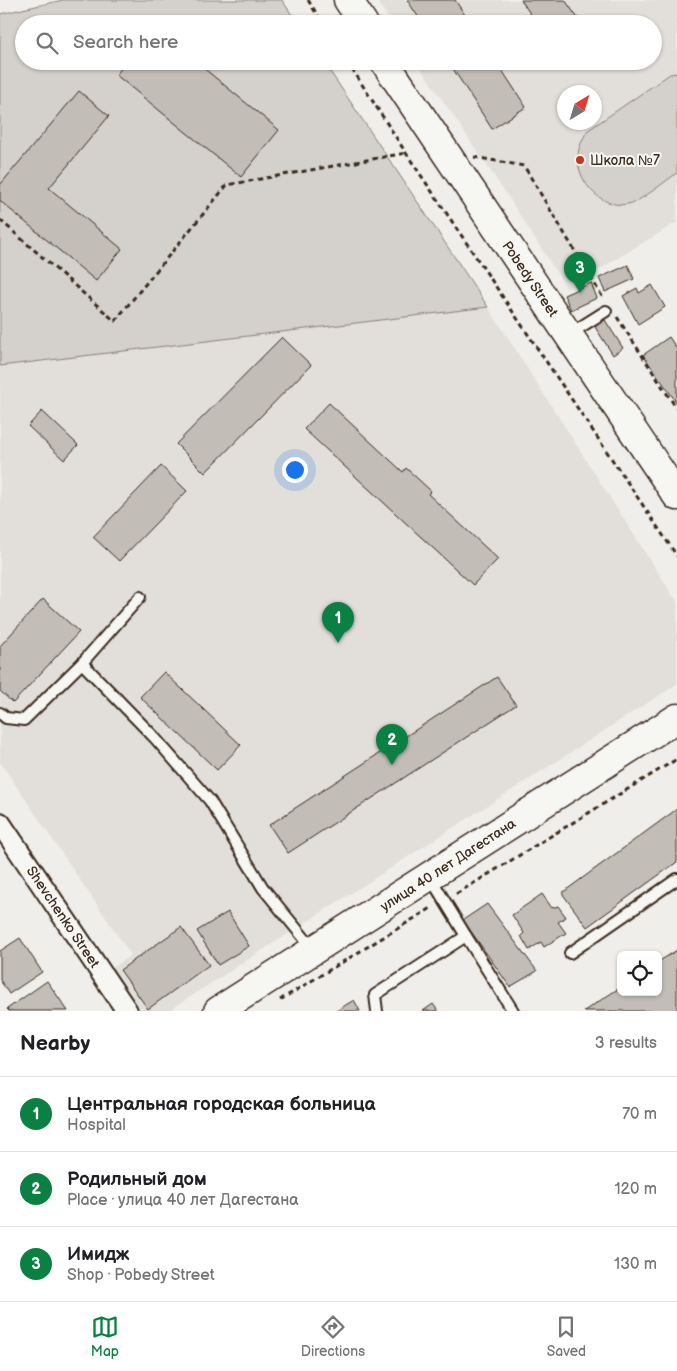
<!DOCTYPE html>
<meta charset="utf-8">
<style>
:root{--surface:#fff;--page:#f6f6f6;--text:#202124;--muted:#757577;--line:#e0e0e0;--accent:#0b8043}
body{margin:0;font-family:"Balsamiq Sans",sans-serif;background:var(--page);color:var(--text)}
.controls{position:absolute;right:15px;bottom:15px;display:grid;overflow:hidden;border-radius:8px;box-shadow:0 1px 4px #0004}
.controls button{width:45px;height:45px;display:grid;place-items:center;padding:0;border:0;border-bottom:1px solid var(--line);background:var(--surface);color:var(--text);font:25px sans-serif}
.compass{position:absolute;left:557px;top:85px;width:45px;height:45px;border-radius:50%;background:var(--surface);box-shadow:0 1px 4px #0004;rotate:38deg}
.you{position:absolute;left:294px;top:469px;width:18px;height:18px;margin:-12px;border:4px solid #fff;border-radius:50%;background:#1a73e8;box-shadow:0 0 0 8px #1a73e833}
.badge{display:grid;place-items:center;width:32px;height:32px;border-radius:50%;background:var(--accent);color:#fff;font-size:16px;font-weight:700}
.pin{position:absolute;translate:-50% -41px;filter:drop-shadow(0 1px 2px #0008)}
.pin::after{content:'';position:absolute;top:26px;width:18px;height:15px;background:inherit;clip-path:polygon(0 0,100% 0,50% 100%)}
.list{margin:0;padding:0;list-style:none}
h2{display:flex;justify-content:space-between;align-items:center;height:65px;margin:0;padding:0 20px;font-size:21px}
h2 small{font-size:16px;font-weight:400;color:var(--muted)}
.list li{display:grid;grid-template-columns:32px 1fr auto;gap:15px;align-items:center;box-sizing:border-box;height:75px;padding:0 20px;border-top:1px solid var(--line)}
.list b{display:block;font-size:19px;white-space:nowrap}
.list p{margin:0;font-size:16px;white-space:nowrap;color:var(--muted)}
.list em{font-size:16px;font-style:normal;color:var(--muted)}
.icon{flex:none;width:28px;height:28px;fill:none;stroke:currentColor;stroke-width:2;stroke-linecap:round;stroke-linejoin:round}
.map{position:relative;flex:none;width:677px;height:1011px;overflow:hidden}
.search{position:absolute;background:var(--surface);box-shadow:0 1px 4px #0004;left:15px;right:15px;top:15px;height:55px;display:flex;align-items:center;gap:12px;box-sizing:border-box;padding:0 18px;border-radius:28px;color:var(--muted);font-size:19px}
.sheet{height:290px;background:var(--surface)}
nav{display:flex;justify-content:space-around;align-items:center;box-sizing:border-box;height:70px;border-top:1px solid var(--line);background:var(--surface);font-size:14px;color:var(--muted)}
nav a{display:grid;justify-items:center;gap:2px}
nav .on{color:var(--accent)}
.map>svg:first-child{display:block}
.built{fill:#e2dfdb;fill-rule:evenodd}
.green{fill:#d4d1cc;stroke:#887e75}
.building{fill:#c2bdb7;stroke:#3b2a1e}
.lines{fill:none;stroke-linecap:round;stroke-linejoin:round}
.lane-casing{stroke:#3b2a1e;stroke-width:14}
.street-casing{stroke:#3b2a1e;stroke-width:24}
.secondary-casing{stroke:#3b2a1e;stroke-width:31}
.primary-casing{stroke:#3b2a1e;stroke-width:31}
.path{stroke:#3b2a1e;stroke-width:3;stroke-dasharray:5 4;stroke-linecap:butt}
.lane{stroke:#f6f6f2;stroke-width:10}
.street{stroke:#f6f6f2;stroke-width:20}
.secondary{stroke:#f6f6f2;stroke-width:28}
.primary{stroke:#f6f6f2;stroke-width:28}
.poi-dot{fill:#c8321e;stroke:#f6f6f2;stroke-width:2}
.labels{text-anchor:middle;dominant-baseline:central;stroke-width:4;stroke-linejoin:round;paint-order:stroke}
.poi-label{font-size:14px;fill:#3b2a1e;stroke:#f6f6f2;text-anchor:start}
.street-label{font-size:14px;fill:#3b2a1e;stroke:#f6f6f2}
</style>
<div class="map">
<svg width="677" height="1011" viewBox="0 0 677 1011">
<rect width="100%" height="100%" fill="#efeeea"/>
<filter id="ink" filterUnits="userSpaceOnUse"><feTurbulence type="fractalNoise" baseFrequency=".02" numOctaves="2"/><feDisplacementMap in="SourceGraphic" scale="10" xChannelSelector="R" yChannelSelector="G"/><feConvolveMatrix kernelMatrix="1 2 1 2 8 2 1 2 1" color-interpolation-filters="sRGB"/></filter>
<g filter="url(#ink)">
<g class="built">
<path d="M 376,0 L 677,0 L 677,222 L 567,289 L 509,198 L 416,61 L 653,61 L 653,24 L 393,24 ZM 564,92 L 594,92 L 594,122 L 564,122 Z"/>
<polygon points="488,307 677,602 677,684 168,1011 142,1011 111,969 131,955 0,762 0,366"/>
</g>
<g class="green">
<polygon points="63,0 282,0 298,24 24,24 24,61 323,61 488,307 0,366 0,14"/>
<path d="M 677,73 L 677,173 C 667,180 642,200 632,203 C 604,212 577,183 578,157 C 578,147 583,139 587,131 L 670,74 Z"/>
</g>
<g class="building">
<polygon points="407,0 455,0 471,24 423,24"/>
<polygon points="521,0 565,0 582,24 537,24"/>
<polygon points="127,61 195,61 279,130 241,177 116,75"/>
<polygon points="448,61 496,61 526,107 492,129"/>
<polygon points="79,91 109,116 49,188 122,249 96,281 0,201 0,185"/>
<polygon points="628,265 634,279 605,292 599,278"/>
<polygon points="591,283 597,298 571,310 564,295"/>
<polygon points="652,285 665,307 638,324 623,296 637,288 639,293"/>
<polygon points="605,320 623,348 613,355 595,327"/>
<polygon points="282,337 311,365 205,473 176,444"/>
<polygon points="669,337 677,349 677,403 643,355"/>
<polygon points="329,403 403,472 406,468 431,491 428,494 498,559 473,585 304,429"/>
<polygon points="42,411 78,445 64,460 28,426"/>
<polygon points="161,466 187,491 119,561 93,537"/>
<polygon points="43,599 79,632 13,703 0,691 0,646"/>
<polygon points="164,672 241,745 217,770 140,697"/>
<polygon points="497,677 516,705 288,853 269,825"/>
<polygon points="677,809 677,862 587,927 562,893"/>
<polygon points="542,894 552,908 558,906 566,917 558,922 566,933 544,947 541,942 529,950 521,936 524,933 512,915"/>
<polygon points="487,904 537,971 510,987 463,920"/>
<polygon points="228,912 249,946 218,965 197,931"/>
<polygon points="181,927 209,965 148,1009 120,970"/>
<polygon points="20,938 42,972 9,994 0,980 0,951"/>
<polygon points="677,950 677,1011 584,1011 621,987 621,992 658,992 658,962"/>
<polygon points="47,981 68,1011 9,1011 7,1009"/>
<polygon points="354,1000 360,1011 336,1011"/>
<polygon points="433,1004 438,1011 423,1011"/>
</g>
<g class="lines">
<g class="lane-casing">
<g id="lane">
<polyline points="571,333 606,311"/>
<polyline points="82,663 154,737 210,801 263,888 313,949"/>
<polyline points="0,713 6,718 24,720 82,663 140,597"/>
<polyline points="466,936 513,1011"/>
<polyline points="570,953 677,879"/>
<polyline points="377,1011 375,995 466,936 430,877"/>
</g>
</g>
<g class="street-casing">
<polyline id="street" points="0,823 127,1011"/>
</g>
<g class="secondary-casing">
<polyline id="secondary" points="218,1011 677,718"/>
</g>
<g class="primary-casing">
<g id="primary">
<polyline points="348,0 364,24"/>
<polyline points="384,61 677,496"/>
</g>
</g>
<g class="path">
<polyline points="308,0 323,24"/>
<polyline points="347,61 406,153 677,556"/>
<polyline points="474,157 524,166 603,298"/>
<polyline points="0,220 115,321 227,185 406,153"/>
<polyline points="617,317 677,409"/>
<polyline points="456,894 677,759"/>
<polyline points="280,1000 433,907"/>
</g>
<use href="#lane" class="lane"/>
<use href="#street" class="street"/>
<use href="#secondary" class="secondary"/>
<use href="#primary" class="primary"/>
</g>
</g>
<circle class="poi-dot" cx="580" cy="160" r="5"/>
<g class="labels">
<g class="poi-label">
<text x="590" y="160">Школа №7</text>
</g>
<g class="street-label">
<text transform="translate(530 279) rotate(56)">Pobedy Street</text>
<text transform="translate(448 865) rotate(-33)">улица 40 лет Дагестана</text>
<text transform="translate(63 917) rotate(56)">Shevchenko Street</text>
</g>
</g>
</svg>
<div class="controls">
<button><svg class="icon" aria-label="locate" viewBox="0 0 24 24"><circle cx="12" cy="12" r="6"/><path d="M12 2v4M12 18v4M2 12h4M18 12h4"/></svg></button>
</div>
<svg class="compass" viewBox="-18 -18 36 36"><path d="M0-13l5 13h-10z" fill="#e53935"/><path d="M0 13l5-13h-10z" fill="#757577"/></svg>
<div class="you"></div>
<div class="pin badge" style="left:338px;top:643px">1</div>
<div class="pin badge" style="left:392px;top:765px">2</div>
<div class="pin badge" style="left:580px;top:293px">3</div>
<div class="search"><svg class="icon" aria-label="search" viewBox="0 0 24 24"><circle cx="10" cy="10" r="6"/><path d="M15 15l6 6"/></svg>Search here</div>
</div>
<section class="sheet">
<h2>Nearby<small>3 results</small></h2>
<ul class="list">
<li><span class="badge">1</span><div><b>Центральная городская больница</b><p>Hospital</p></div><em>70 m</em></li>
<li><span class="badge">2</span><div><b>Родильный дом</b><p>Place · улица 40 лет Дагестана</p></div><em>120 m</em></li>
<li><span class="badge">3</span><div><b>Имидж</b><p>Shop · Pobedy Street</p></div><em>130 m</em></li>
</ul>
</section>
<nav>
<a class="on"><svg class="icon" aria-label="map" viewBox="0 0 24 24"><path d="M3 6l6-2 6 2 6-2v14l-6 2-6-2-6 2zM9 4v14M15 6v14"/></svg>Map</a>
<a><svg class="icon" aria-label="directions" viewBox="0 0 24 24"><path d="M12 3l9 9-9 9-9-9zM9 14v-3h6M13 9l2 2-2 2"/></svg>Directions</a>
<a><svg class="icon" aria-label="saved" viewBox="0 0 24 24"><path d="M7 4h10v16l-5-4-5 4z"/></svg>Saved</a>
</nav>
